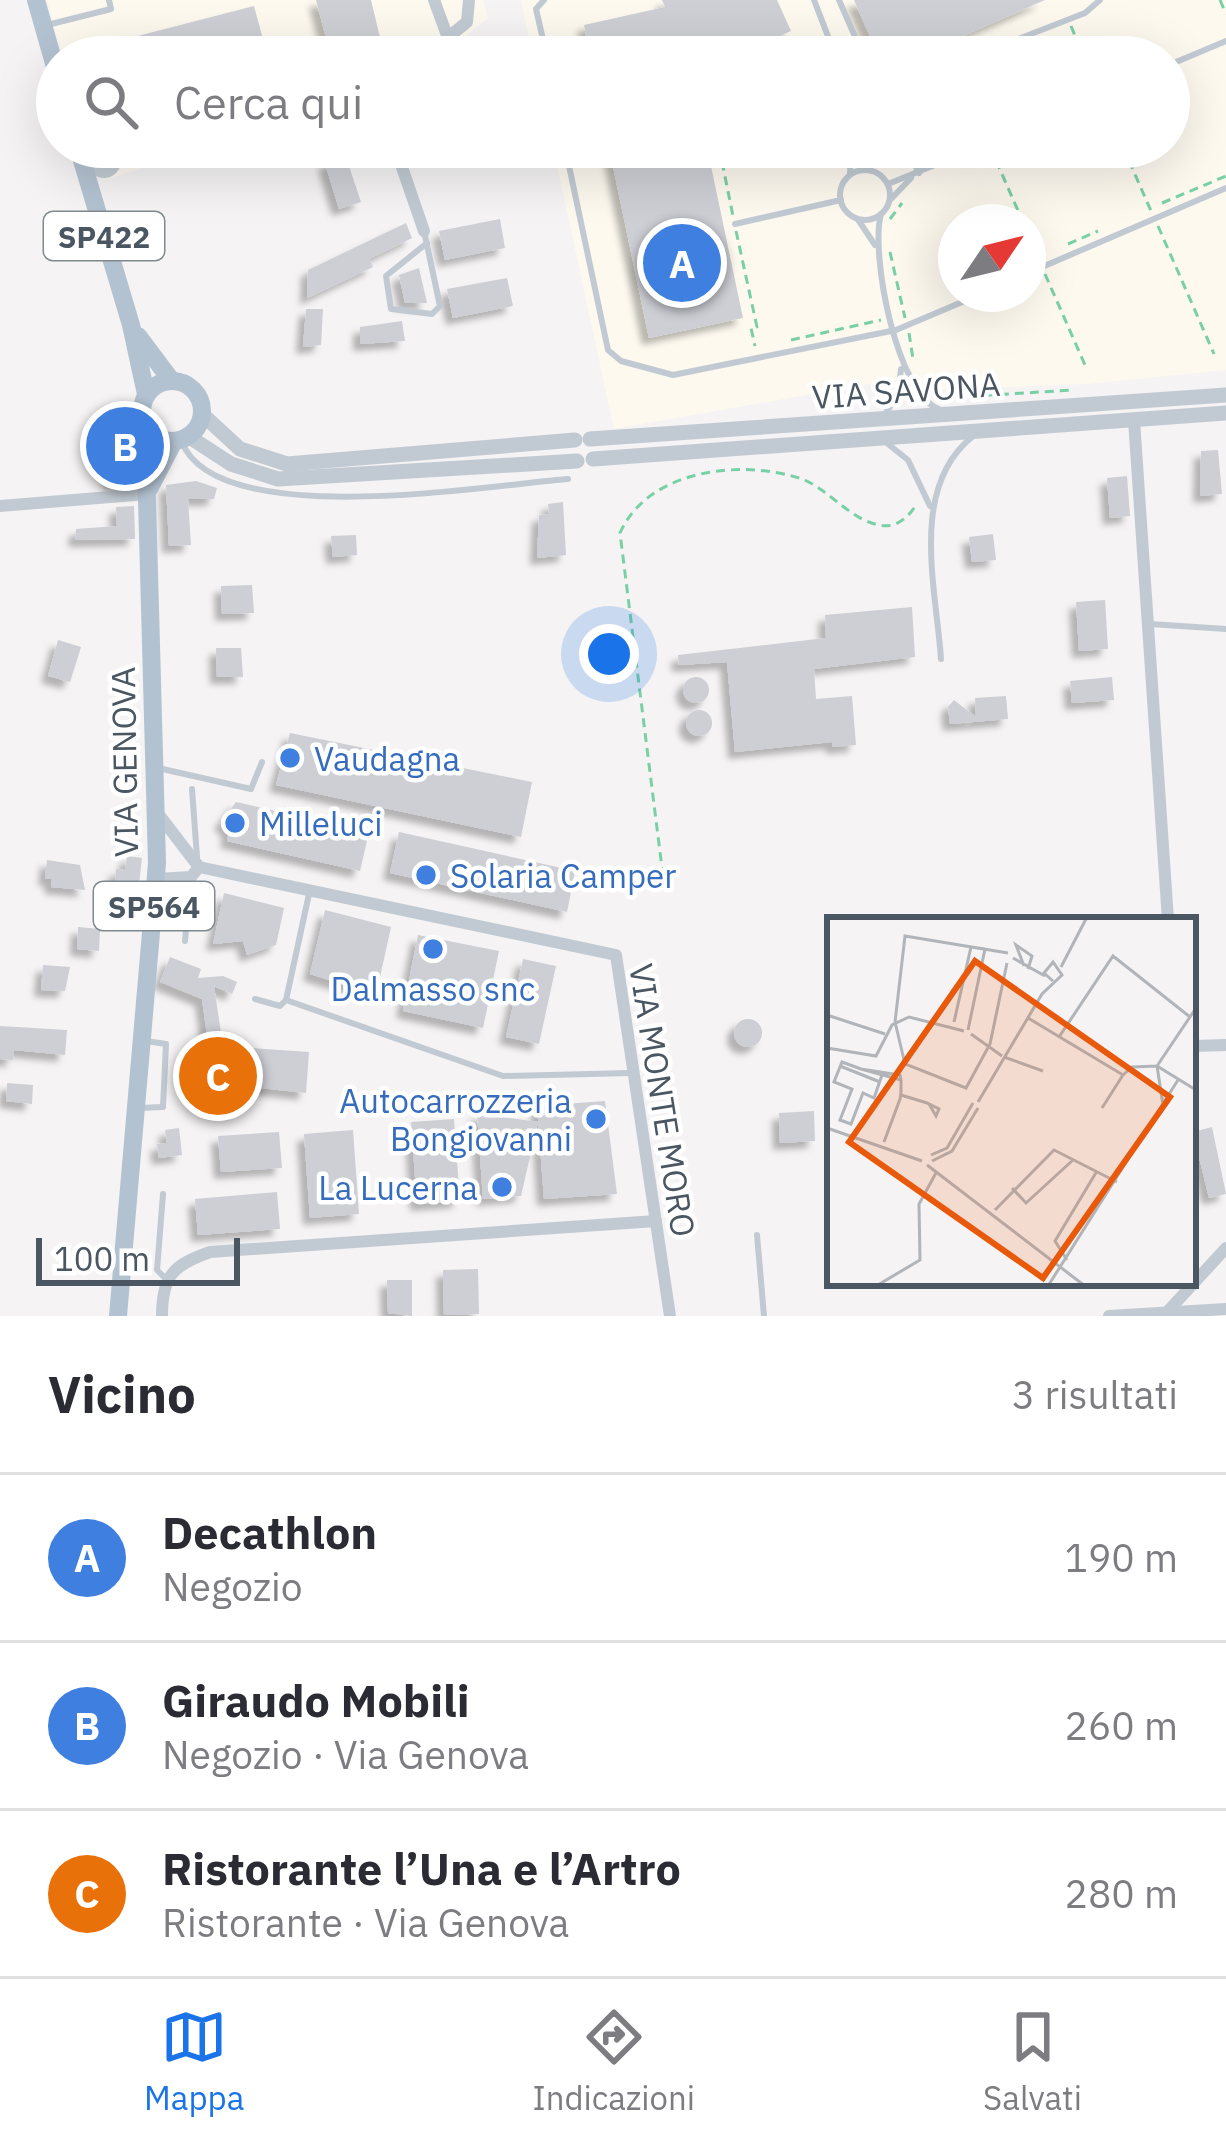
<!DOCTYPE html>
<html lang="it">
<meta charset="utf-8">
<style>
:root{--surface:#fff;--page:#f2f2f3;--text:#2b2b33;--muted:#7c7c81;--line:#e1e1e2;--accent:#1a73e8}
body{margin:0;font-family:"IBM Plex Sans",sans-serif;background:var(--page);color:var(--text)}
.compass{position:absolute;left:938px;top:204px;width:108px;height:108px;border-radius:50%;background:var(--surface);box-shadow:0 12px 48px #0002;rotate:55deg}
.scale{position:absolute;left:36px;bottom:30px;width:204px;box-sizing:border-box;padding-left:12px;border:6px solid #4a5661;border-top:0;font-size:33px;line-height:42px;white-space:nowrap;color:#4a5661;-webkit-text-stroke:9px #fff;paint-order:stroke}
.you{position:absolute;left:609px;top:654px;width:42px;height:42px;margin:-30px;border:9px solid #fff;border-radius:50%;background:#1a73e8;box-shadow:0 0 0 18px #1a73e833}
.badge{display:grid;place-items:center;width:78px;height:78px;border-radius:50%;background:var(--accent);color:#fff;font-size:39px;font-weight:700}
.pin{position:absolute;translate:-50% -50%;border:6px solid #fff;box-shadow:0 3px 12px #0006}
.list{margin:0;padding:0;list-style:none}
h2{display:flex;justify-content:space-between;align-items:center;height:156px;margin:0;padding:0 48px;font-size:51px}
h2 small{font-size:39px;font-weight:400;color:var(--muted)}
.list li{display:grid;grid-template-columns:78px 1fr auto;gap:36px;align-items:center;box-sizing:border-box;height:168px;padding:0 48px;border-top:3px solid var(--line)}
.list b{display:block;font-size:45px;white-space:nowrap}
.list p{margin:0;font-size:39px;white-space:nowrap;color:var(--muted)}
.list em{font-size:39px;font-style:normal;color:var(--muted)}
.icon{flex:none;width:66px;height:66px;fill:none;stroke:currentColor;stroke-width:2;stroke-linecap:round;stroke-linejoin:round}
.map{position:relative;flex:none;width:1226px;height:1316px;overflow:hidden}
.search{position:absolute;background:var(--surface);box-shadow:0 12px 48px #0002;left:36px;right:36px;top:36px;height:132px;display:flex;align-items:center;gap:30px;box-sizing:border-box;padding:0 42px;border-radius:66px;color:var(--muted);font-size:45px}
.sheet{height:660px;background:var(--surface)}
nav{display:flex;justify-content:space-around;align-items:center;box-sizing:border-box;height:168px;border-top:3px solid var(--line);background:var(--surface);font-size:33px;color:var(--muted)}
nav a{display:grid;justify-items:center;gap:6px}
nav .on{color:var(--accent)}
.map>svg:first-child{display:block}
.commercial{fill:#fdf9ef;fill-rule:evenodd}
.building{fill:#cdcfd5;filter:url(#shadow)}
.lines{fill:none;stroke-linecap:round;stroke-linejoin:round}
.path{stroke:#7ad0a6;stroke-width:3;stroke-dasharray:9 6;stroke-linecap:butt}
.service{stroke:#c1cad2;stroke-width:6}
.minor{stroke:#c1cad2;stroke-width:12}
.tertiary{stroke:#c1cad2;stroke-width:15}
.primary{stroke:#b3c2d1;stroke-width:18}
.shop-dot{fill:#3f7fe0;stroke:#fff;stroke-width:4.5}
.labels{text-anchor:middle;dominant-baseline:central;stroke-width:9;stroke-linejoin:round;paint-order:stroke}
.shield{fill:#fff;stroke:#808990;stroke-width:3}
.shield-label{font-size:30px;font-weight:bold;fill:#4a5661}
.street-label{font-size:33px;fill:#4a5661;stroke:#fff}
.shop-label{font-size:33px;fill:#366cbe;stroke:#fff;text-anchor:start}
.inset-road{fill:none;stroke:#b1b4b9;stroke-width:3}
.view{fill:#e8590c;fill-opacity:0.15;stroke:#e8590c;stroke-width:6}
.inset-edge{fill:none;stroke:#4a5661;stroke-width:6}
</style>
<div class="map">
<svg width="1226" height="1316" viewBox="0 0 1226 1316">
<defs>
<filter id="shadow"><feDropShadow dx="-7" dy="7" stdDeviation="3" flood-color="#0004"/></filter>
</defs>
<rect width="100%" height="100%" fill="#f5f3f3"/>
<g class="commercial">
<polygon points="47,0 483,0 488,18 439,57 63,57"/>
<path d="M 521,0 L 1226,0 L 1226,370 L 1087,384 L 935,390 L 892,380 L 614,429 L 553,147 L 1169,147 L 1169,57 L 533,57 ZM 956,222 L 1028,222 L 1028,294 L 956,294 Z"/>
<polygon points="87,147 218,147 106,179 96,176"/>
</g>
<g class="building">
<polygon points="316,0 371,0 384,54 331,57"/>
<polygon points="662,0 777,0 791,31 732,57 590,57 584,25 665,7"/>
<polygon points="854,0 1045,0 915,57 879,57"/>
<polygon points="254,6 263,39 195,57 135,57 130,38"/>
<polygon points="609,147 707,147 743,318 649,338"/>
<polygon points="345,154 361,202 339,209 325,163"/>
<polygon points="500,219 505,248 445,260 439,231"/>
<polygon points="406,223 412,238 369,259 373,267 307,298 308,270"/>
<polygon points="419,268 427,303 405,303 399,275"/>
<polygon points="507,278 513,306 453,318 447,289"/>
<polygon points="306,309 323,309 321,345 303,347"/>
<polygon points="402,321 405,341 360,344 360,327"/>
<polygon points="125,402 133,481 111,484 102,429 111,427 108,404"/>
<polygon points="1218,450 1222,494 1200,496 1201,451"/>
<polygon points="1127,476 1130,516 1110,518 1107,478"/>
<polygon points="196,481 217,488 214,499 188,499 191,545 169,546 166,485"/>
<polygon points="563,502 566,555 537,558 539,515 549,514 548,504"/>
<polygon points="134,506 135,539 75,540 76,529 117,526 116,507"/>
<polygon points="993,534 996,560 972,562 969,537"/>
<polygon points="356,535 357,555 333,557 331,536"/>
<polygon points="252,585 254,613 222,614 221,586"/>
<polygon points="1105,600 1108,649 1079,651 1076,602"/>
<polygon points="912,607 915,657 814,669 816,699 852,696 856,745 833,747 832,742 735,752 727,662 679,665 678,655 826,638 825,615"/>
<polygon points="58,640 81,647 70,682 48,676"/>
<polygon points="216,648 241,648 243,677 217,677"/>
<circle cx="696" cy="690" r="13"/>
<polygon points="1112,677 1114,700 1072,703 1070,681"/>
<polygon points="1006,696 1008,719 950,724 948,707 954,700 976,717 975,698"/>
<circle cx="699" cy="723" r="13"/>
<polygon points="290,733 532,782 521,837 276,785"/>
<polygon points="236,802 369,832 360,871 227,841 229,831 221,822"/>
<polygon points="399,832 575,871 567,912 390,873"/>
<polygon points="127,856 142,858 138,892 133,897 114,896 116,869 125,870"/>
<polygon points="47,860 80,865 85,890 51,887 52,879 45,879"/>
<polygon points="224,893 284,908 276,945 247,955 243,941 213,944"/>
<polygon points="325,910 391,927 376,995 310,974"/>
<polygon points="78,927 100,929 99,951 77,949"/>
<polygon points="418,935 499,951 483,1028 403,1011"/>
<polygon points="170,957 201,969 198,978 223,976 237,982 232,994 214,986 221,1033 207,1035 202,999 160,982"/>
<polygon points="523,959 556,966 539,1044 506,1037"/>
<polygon points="43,965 70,967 65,991 41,990"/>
<circle cx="748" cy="1033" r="14"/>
<polygon points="0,1026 67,1030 65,1055 14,1050 13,1060 0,1059"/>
<polygon points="251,1048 309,1052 306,1093 242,1086 240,1101 212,1098 217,1050 243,1053"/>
<polygon points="7,1083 33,1085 32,1104 6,1101"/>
<polygon points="605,1101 617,1194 544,1199 537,1106"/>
<polygon points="814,1111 815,1141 780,1143 779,1113"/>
<polygon points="477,1113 538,1122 521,1196 483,1199"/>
<polygon points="454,1119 460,1201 417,1204 411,1122"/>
<polygon points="1212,1127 1226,1194 1209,1198 1193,1132"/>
<polygon points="179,1128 182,1155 159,1158 157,1144 167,1143 165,1130"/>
<polygon points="353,1130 359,1214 310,1218 304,1134"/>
<polygon points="279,1132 282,1168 221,1172 218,1136"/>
<polygon points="277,1192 280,1229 198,1235 195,1199"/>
<polygon points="478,1269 479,1314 444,1315 443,1270"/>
<polygon points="387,1280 412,1280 412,1316 388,1313"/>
</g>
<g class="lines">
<g class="path">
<polyline points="1220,0 1226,14"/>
<polyline points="1071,26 1084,57"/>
<polyline points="719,147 733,216"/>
<polyline points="990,147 1023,222"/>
<polyline points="1123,147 1151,211"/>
<polyline points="1162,203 1226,176"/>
<polyline points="890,219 902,203"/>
<polyline points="1158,226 1214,354"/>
<polyline points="736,231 757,327 751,328 755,346"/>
<polyline points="1028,234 1039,259"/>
<polyline points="1068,244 1098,231"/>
<polyline points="890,252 905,318"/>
<polyline points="1045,274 1085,365"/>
<polyline points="909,333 913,359"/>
<polyline points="791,340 881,320"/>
<polyline points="940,398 1074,390"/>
<path d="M 663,876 L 620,533 C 648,470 739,459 799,478 C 829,488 848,519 879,525 C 895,529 908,518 916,505"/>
</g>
<g class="service">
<polyline points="544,0 536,9 547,57"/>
<polyline points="814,0 836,57"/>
<polyline points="839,0 864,57"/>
<polyline points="47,25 111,9 109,0"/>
<polyline points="60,57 102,46 106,57"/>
<polyline points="972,57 1085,13 1100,0"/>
<polyline points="1169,65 1226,41"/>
<polyline points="565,147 608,350 621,361 673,375 896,330 981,294"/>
<polyline points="859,147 870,170"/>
<polyline points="906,147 919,173"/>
<circle cx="865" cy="195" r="25"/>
<polyline points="850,173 851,147"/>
<polyline points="888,184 979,147"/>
<polyline points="891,199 911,178"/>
<path d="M 881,214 C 870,254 897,395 939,409"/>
<polyline points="859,221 875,245"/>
<polyline points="735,224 841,200"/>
<polyline points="424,231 440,306 432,314 391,309 386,276 427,243"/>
<polyline points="1028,273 1226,188"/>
<polyline points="883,417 898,395 901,369"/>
<path d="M 181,440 C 214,533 488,485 568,479"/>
<polyline points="883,440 908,460 930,506"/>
<polyline points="1150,624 1226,629"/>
<path d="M 941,659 C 936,587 909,488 972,437"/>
<polyline points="158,768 251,789 262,762"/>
<polyline points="192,789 197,857"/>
<polyline points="309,894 286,1000 503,1076 631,1073"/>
<polyline points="185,941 191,877"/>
<polyline points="255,999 280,1006 286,1000"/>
<polyline points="139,1108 163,1107 166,1044 146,1041"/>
<polyline points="163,1194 157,1270 166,1279"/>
<polyline points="757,1235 764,1316"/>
</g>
<g class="minor">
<polyline points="434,0 448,38"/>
<polyline points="424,57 467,22 469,0"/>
<polyline points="395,147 424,231"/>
<circle cx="104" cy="161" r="11"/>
<polyline points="115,160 181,147"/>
<polyline points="1134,420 1168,920"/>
<polyline points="0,506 147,494"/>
<polyline points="156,811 199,867 616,955 670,1316"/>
<polyline points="157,879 191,877 199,867"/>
<polyline points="1193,1046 1226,1045"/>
<polyline points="1169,1310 1226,1248"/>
<path d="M 162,1316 C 162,1276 173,1265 210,1252 L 656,1221"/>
<polyline points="1109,1316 1226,1309"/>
</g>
<g class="tertiary">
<polyline points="202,414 240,449 287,464 575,440"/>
<polyline points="188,436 231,464 278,479 577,461"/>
<polyline points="590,439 1226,395"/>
<polyline points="593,459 1226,413"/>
</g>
<g class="primary">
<polyline points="36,0 57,74"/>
<polyline points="78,147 131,325 146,394"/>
<polyline points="138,336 171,380"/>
<circle cx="172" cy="411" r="30"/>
<polyline points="149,489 174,441"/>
<polyline points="118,1316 157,863 145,426"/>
</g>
</g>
<g class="shop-dot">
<circle cx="290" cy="758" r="12"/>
<circle cx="235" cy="823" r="12"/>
<circle cx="426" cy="875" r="12"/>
<circle cx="433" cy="949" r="12"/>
<circle cx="596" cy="1119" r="12"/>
<circle cx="502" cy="1187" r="12"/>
</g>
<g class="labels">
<g class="shield">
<rect x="44" y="212" width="120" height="48" rx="9"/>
<rect x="94" y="882" width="120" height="48" rx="9"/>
</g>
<g class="shield-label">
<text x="104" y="236">SP422</text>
<text x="154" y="906">SP564</text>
</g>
<g class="street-label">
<text transform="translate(906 390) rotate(-4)">VIA SAVONA</text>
<text transform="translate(124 762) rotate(-91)">VIA GENOVA</text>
<text transform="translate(663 1100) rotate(81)">VIA MONTE MORO</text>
</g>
<g class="shop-label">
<text x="314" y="758">Vaudagna</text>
<text x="259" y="823">Milleluci</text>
<text x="450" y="875">Solaria Camper</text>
<text x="433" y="988" text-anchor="middle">Dalmasso snc</text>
<text x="572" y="1100" text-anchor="end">Autocarrozzeria<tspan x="572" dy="38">Bongiovanni</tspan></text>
<text x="478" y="1187" text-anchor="end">La Lucerna</text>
</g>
</g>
<g transform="translate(827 917)">
<rect width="369" height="369" fill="#f5f3f3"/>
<path class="inset-road" d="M 186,41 L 218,59M 197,49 L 189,28 L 205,39 L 201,52M 234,50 L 260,0M 0,98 L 58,117M 201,101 L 296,158 L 305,150 L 330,149M 68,105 L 78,147 L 139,171 L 163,127 L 180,46M 68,105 L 78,19 L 181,36M 127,105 L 144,30 L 158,32M 141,113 L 158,32M 144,117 L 175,139M 232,120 L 286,39 L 363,100M 0,131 L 49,139 L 65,108 L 82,100 L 137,114M 177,140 L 216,154M 13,149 L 53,165M 330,149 L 369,173M 34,152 L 15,145 L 7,165 L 25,172 L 13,203 L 24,207 L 36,176 L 47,181 L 55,158M 74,178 L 100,186 L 112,192 L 109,199 L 102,187M 151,185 L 215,77 L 235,58 L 226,45 L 217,56 L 226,64M 336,188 L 330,149 L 369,91M 275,191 L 296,158M 0,211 L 95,244M 57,225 L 73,182 L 74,176 L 74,163 L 73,158 L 34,152 L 74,163M 104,238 L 120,231 L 146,186M 105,244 L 125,234 L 151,191M 100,248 L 258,369M 185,271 L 199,286 L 246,243M 168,293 L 227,233 L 290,265M 240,343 L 228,324 L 270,254M 49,369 L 93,343 L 92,287 L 110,254M 221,369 L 351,163"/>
<path class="view" d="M 148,44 L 343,180 L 216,361 L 22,225 Z"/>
<rect width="369" height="369" class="inset-edge"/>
</g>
</svg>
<svg class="compass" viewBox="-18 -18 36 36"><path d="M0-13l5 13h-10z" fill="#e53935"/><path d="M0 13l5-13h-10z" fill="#7c7c81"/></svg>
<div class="scale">100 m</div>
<div class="you"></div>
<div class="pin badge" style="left:682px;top:263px;background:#3f7fe0">A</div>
<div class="pin badge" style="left:125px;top:446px;background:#3f7fe0">B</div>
<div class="pin badge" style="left:218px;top:1076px;background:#e8710a">C</div>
<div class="search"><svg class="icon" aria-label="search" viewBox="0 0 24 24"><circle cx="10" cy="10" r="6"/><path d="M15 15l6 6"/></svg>Cerca qui</div>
</div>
<section class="sheet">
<h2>Vicino<small>3 risultati</small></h2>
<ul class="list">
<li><span class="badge" style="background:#3f7fe0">A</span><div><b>Decathlon</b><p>Negozio</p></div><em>190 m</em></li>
<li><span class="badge" style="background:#3f7fe0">B</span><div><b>Giraudo Mobili</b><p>Negozio · Via Genova</p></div><em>260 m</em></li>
<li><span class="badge" style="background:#e8710a">C</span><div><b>Ristorante l’Una e l’Artro</b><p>Ristorante · Via Genova</p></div><em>280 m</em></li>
</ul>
</section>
<nav>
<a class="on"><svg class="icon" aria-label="map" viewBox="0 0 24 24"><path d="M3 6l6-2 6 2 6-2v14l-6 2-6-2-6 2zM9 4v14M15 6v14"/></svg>Mappa</a>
<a><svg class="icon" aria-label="directions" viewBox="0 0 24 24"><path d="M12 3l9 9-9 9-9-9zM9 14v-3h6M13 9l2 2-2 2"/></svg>Indicazioni</a>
<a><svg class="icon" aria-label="saved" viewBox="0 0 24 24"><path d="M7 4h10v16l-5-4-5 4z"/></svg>Salvati</a>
</nav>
